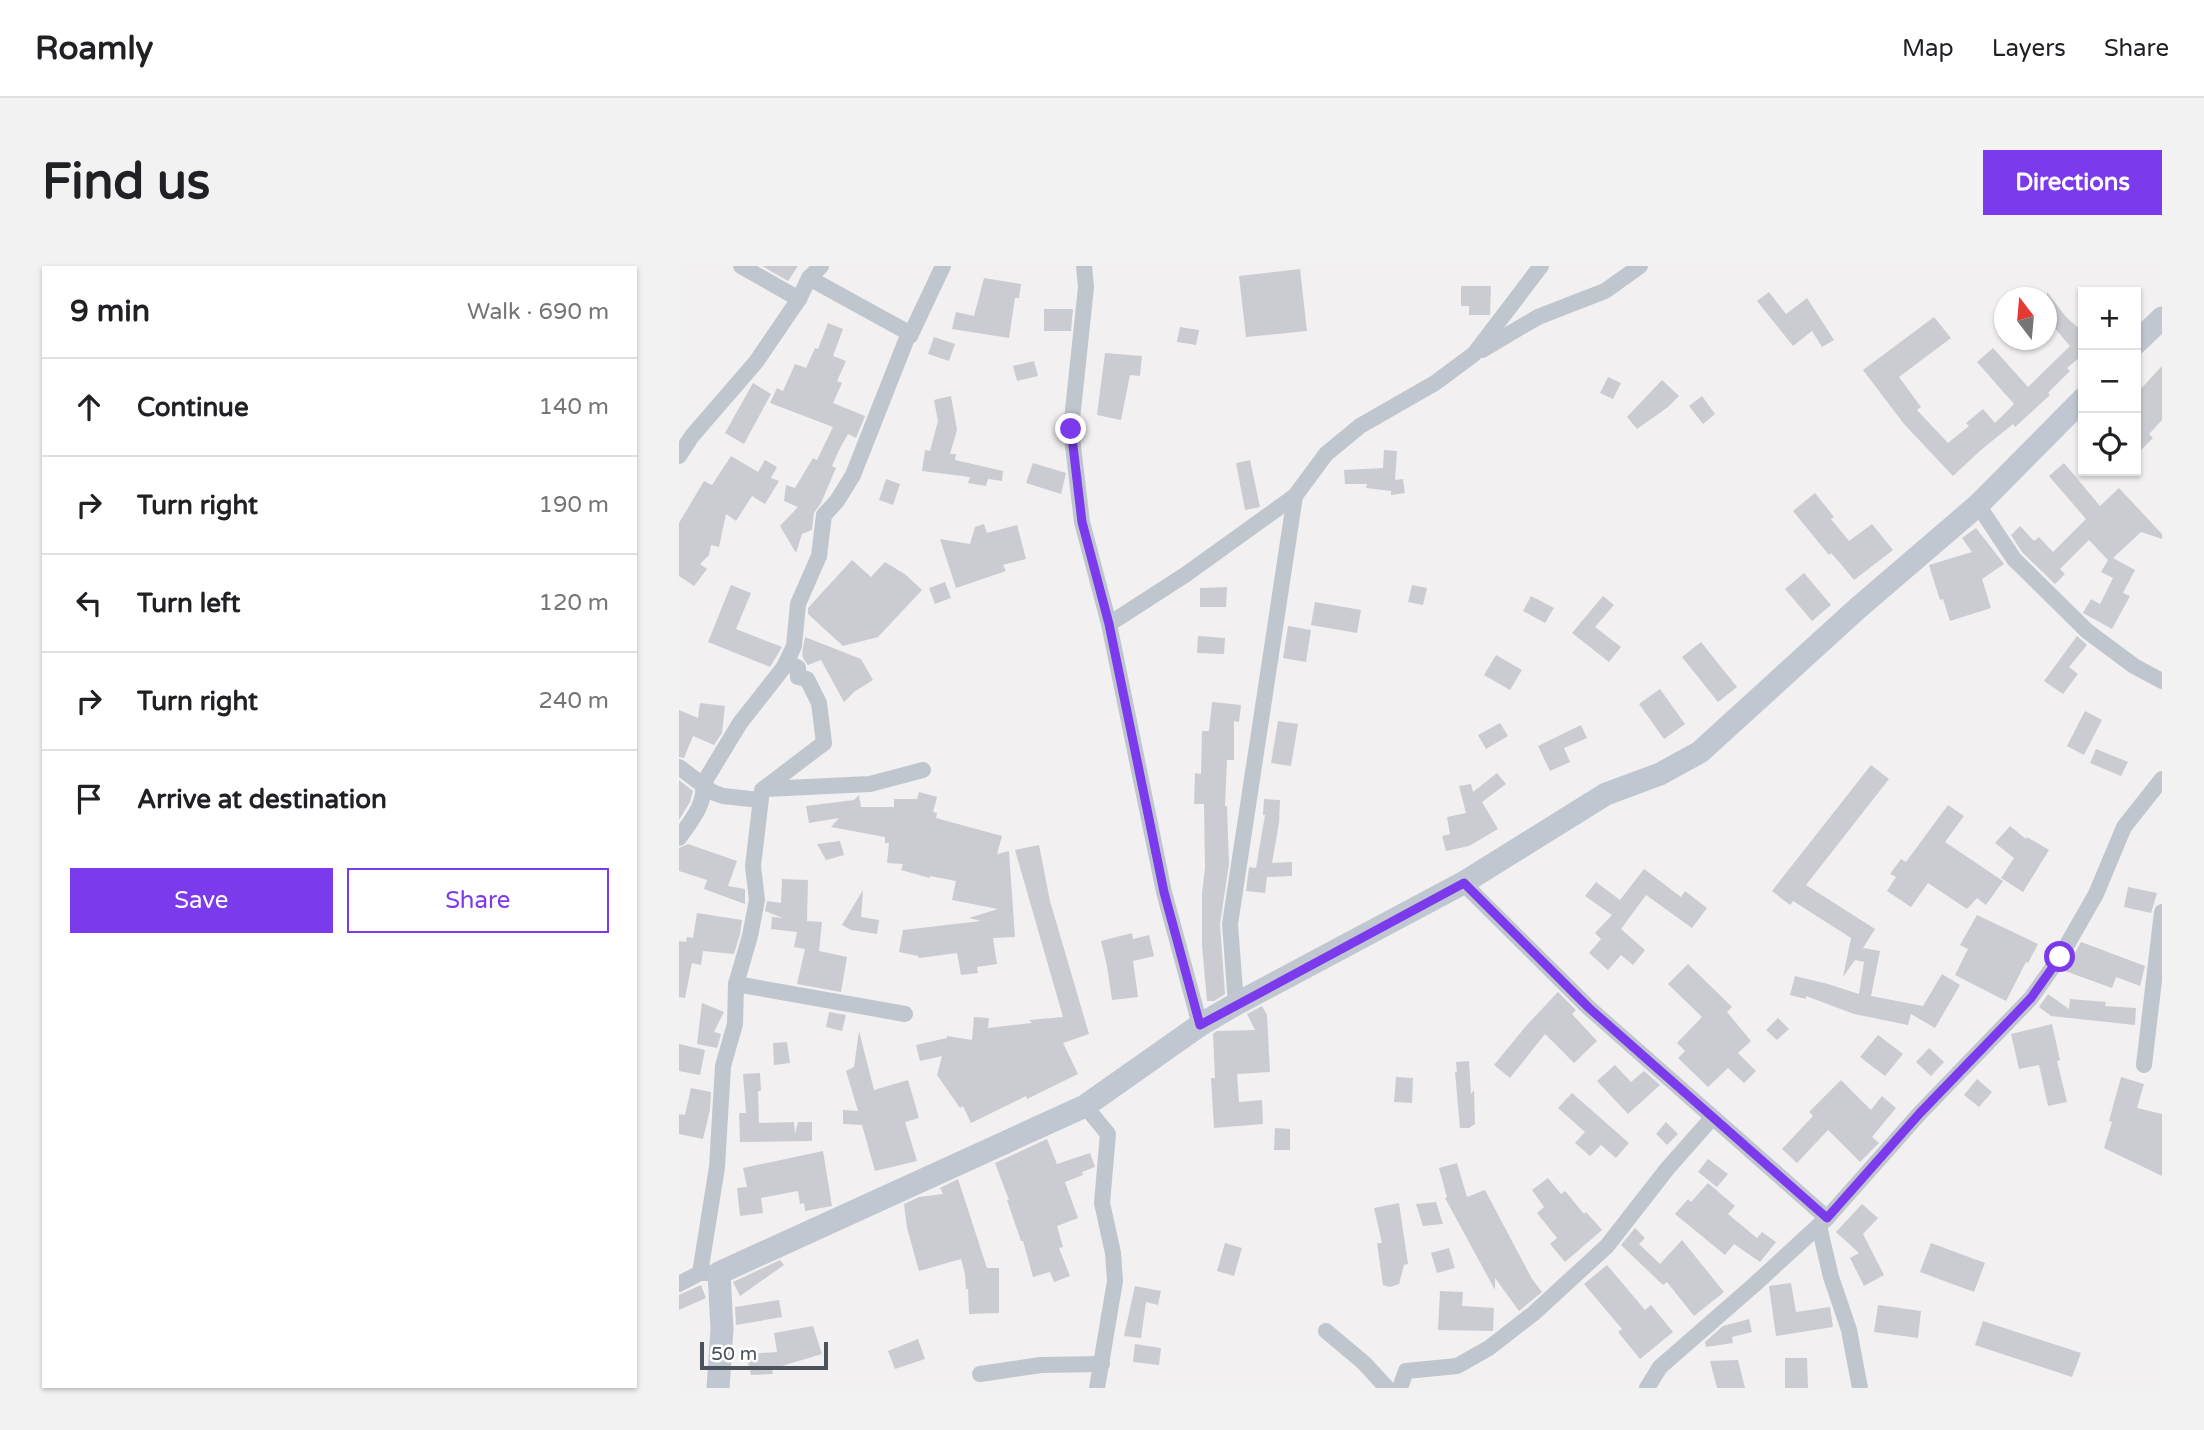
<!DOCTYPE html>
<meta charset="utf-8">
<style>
:root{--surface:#fff;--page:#f2f2f2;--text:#202124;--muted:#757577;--line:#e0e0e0;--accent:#7c3aed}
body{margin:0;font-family:"Varela Round",sans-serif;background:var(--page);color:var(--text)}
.controls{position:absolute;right:21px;top:21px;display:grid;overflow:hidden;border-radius:0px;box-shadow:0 2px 5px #0004}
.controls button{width:63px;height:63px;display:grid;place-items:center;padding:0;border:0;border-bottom:2px solid var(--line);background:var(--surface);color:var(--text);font:35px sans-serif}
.compass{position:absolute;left:1315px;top:21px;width:63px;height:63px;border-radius:50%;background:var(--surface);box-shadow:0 2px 5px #0004;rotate:344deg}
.scale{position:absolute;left:21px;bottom:18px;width:128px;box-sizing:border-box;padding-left:7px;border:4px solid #4a525b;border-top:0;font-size:19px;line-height:24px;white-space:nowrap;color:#4a525b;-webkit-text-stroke:5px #fff;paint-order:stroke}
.stop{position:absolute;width:21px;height:21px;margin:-16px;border:5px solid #7c3aed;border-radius:50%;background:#fff}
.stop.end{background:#7c3aed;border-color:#fff;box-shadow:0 2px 7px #0008}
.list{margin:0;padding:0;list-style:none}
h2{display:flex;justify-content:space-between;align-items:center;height:91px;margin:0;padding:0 28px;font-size:30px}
h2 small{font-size:23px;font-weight:400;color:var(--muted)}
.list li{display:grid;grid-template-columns:46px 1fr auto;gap:21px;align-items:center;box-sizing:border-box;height:98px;padding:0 28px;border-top:2px solid var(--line)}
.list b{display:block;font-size:26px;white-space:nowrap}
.list em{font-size:23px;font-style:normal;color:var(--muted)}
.actions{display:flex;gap:14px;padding:21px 28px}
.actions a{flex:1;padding:16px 0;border:2px solid var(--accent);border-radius:0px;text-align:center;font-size:24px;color:var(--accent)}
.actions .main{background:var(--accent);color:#fff}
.icon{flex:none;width:38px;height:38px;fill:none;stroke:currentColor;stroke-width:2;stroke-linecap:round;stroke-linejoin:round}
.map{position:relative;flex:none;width:1483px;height:1122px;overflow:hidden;border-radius:0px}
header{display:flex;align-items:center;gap:42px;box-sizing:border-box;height:98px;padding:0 35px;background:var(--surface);border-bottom:2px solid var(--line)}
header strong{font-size:33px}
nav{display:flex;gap:38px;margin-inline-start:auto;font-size:24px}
.intro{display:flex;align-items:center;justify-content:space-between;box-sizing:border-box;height:168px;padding:0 42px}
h1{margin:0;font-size:49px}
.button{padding:18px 32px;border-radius:0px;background:var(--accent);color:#fff;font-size:24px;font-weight:700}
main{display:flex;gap:42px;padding:0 42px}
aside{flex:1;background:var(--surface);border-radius:0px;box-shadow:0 2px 5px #0004}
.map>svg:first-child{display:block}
.building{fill:#cbccd2}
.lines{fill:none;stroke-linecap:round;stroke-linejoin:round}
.street{stroke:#c0c6cd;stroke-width:16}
.secondary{stroke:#c0c7d1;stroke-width:23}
.route{stroke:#7c3aed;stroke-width:9}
</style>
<header>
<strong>Roamly</strong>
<nav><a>Map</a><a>Layers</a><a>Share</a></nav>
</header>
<div class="intro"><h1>Find us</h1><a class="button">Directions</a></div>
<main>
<aside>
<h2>9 min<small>Walk · 690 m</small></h2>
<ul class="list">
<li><svg class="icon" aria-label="ahead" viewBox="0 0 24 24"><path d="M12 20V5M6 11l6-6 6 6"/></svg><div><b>Continue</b></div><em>140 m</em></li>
<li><svg class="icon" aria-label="right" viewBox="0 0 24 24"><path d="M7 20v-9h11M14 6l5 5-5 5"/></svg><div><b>Turn right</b></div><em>190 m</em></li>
<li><svg class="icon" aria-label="left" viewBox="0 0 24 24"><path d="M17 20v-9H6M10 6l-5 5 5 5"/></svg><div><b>Turn left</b></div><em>120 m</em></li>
<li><svg class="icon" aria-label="right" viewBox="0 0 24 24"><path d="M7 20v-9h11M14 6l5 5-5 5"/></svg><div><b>Turn right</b></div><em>240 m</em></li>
<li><svg class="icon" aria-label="arrive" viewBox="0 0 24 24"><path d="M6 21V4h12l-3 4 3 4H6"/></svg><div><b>Arrive at destination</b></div></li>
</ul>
<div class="actions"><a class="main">Save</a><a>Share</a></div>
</aside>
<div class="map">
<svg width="1483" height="1122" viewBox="0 0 1483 1122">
<rect width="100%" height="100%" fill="#f2f0f0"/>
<g class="building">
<polygon points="83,0 119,0 109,15"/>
<polygon points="621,3 628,65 567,71 560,10"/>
<polygon points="305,12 342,18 340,32 336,32 330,72 273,63 277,46 295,50"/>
<polygon points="782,20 812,20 811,49 790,49 790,40 782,40"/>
<polygon points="1090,26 1107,48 1128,32 1155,74 1143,81 1133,65 1114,80 1078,35"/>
<polygon points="1368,26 1387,51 1404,66 1404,95 1401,91 1388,102 1391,105 1369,127 1371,129 1336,161 1334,158 1302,184 1274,210 1225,158 1184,104 1255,51 1272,72 1220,111 1242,141 1238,144 1269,177 1290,160 1287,157 1304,143 1316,157 1335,138 1298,96 1314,82 1349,121 1391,80 1368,53"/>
<polygon points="365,43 394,43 392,65 365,65"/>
<polygon points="149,57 164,63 154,90 167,95 158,115 163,117 154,137 186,150 177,172 169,168 160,184 153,200 157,202 142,237 135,247 133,264 123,268 117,287 101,260 119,241 105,235 107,219 116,222 134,192 138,194 154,161 91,137 98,122 104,125 116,98 127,102 136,82 139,83"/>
<polygon points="501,61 520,64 517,79 498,76"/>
<polygon points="255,71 276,78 270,95 249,88"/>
<polygon points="426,87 463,90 461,110 451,109 442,154 418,149"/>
<polygon points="355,95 359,110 338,115 334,100"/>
<polygon points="1483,100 1483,154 1470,168 1474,172 1457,189 1457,128"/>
<polygon points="929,111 942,117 934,133 921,127"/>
<polygon points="983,114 1000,130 989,141 958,163 948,151"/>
<polygon points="74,117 92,128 65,178 46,167"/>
<polygon points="272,130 278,164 271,188 277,188 276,194 324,205 323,215 309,213 307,220 289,217 291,211 243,205 246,184 251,185 259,155 255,134"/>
<polygon points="1023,130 1036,148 1024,158 1010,140"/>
<polygon points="705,184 718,185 716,214 724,213 726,227 712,229 712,225 687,222 688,218 666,218 665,204 704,202"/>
<polygon points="52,190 79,206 86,194 98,201 92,212 100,215 86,238 73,230 57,255 47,248 40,281 32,279 30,289 21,298 28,303 15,320 0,310 0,257 25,215 33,219"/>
<polygon points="571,194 581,241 566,244 557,197"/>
<polygon points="354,197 387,207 382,228 347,217"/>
<polygon points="1385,197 1421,240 1440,222 1483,268 1483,273 1462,266 1434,292 1456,304 1444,327 1451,330 1433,363 1404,347 1412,333 1421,338 1434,312 1422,306 1429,294 1410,274 1381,303 1386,308 1376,318 1343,286 1332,269 1341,260 1355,275 1360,271 1374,286 1407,253 1370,210"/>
<polygon points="207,213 221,218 214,239 200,234"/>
<polygon points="1136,227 1155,251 1152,253 1170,275 1193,258 1214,284 1175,314 1161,297 1152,287 1150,289 1114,245"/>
<polygon points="305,258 308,267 338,259 347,293 324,299 327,305 277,322 261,273 291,278 296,261"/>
<polygon points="1297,262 1325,298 1303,313 1312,342 1271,355 1264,333 1261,334 1250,299 1293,286 1283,272"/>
<polygon points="173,294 192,311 206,296 227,309 243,324 199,371 164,380 129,348 129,342"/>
<polygon points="1125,307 1152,339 1133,355 1106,323"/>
<polygon points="266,316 272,332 256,338 250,322"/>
<polygon points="52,319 72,327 57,363 103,381 91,401 29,376"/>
<polygon points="733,319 748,322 744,339 729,336"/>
<polygon points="548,321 547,341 521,341 521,322"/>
<polygon points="852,330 875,342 866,357 844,345"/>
<polygon points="924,330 935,339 916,361 942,381 930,396 893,367"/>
<polygon points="636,336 682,344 678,367 632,359"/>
<polygon points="609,360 632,364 627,396 604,392"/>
<polygon points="519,370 546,372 545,388 518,387"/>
<polygon points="1398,370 1408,379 1390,401 1399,408 1384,428 1365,415"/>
<polygon points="126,371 182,393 194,414 175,426 165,436 142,394 129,399 125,394 123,388"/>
<polygon points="1022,376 1058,421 1039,436 1003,391"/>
<polygon points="817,389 843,404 831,424 805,409"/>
<polygon points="981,423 1006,458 985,473 960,438"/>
<polygon points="533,436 562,439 560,456 555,455 555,494 548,494 546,540 548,540 550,598 541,658 546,728 535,735 528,735 523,679 523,627 526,602 525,538 515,538 516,507 522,508 523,465 530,465"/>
<polygon points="21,437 46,440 43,467 35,479 14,470 5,492 0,491 0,444 19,452"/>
<polygon points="1406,445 1423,454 1405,489 1388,480"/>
<polygon points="599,455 619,458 612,500 592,497"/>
<polygon points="821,457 829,470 807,483 799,469"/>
<polygon points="902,459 908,472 885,482 891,496 871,505 859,480"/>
<polygon points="1417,483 1449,496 1442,510 1411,497"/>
<polygon points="1192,499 1210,513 1127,619 1196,663 1184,682 1201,685 1192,730 1244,740 1263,708 1281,719 1256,762 1232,748 1229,759 1175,748 1127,730 1127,733 1111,729 1116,710 1149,718 1180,728 1185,696 1176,694 1164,711 1172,672 1114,635 1111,639 1093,625"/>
<polygon points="818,507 827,518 803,536 819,563 790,580 767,585 763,570 771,568 768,551 787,547 780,520 792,518 794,526"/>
<polygon points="0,514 14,525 11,536 0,554"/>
<polygon points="240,526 258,531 254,546 258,547 257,552 323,570 318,588 330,585 336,671 314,672 318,698 298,701 299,707 282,709 278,687 240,692 239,690 220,686 224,664 302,655 290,652 319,643 273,634 277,615 251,610 251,612 222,604 224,598 208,597 210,577 206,577 206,571 152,561 160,552 130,557 127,540 175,534 180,529 182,541 215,541 215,533 238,533"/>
<polygon points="585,533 601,534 600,557 593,597 613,596 613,610 588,611 586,627 567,625 570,601 577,602 586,549 584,549"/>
<polygon points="1269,539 1285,550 1266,576 1324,615 1307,639 1298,632 1288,643 1249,617 1232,641 1208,625 1217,611 1211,608 1222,593 1227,596"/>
<polygon points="1331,560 1347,573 1348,571 1370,584 1344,626 1322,612 1335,592 1316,577"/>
<polygon points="161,575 165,589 147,594 138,578"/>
<polygon points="9,578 58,595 49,620 66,623 66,638 25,623 28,614 0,605 0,582"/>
<polygon points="360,579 371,635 410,768 384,777 399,808 348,833 347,830 292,857 284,840 281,842 258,809 263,790 241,795 237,779 268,772 268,770 293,774 295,751 310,752 309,762 353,757 350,754 384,751 336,584"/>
<polygon points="965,603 1002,631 1006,625 1028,642 1013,662 967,629 942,663 966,684 954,699 942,689 929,704 910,687 922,673 916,667 933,649 906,630 917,616 941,634"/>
<polygon points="103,613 129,614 128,655 143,656 140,685 168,691 162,726 118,718 126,683 115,681 118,666 92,663 93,651 104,652 86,645 88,635 102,637"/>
<polygon points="1449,621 1478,627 1472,647 1445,641"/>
<polygon points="184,624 182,651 200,654 198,668 172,664 163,659"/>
<polygon points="18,647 63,654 61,668 55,688 24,685 22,699 13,697 6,732 0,731 0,675 7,676 8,671 14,672"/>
<polygon points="1298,649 1359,678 1349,697 1347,696 1327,735 1276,709 1289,683 1281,679"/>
<polygon points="453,667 454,673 470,669 475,690 454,695 459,731 433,734 428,700 422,675"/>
<polygon points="1402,676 1466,700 1461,720 1437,711 1433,722 1386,705"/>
<polygon points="1009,698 1053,741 1048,746 1072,775 1059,787 1077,805 1065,817 1049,802 1029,821 999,792 1006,785 998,777 1023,751 989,718"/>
<polygon points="879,726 897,744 893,748 918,775 895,797 866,768 831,812 815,799 847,760"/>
<polygon points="1369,728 1390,743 1391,733 1427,736 1426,740 1457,742 1456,759 1372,750 1360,741"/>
<polygon points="23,737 45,746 35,766 42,768 38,782 18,778"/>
<polygon points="583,740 588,749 591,806 558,808 560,836 583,834 584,858 535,862 532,812 536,812 534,768 538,765 576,764 568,748"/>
<polygon points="150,746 167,749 163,765 147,761"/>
<polygon points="1099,752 1110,763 1098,774 1087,764"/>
<polygon points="1373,758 1381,794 1378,795 1388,836 1369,840 1360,799 1340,803 1332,768"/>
<polygon points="180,765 195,824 229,814 240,852 226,856 238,895 196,905 183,859 164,858 164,844 179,845 167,805 175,801"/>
<polygon points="1199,769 1224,788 1206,810 1181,791"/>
<polygon points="108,776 111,797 95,799 94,777"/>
<polygon points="0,778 26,784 21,809 0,805"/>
<polygon points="1250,782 1265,796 1252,810 1237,796"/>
<polygon points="790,795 792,828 795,824 796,858 790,862 781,862 776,806 778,806 777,796"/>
<polygon points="936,799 952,816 965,805 981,819 949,848 918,815"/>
<polygon points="81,807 82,825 79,825 80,857 115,856 116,868 119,856 133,856 133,875 61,876 60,847 67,847 64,808"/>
<polygon points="717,811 734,812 733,837 715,836"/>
<polygon points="1442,811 1465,818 1458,842 1483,848 1483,910 1425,882 1433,856 1430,855"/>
<polygon points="1298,813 1313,826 1300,841 1285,829"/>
<polygon points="1162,814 1192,844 1203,830 1217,842 1193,871 1200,877 1181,896 1149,864 1118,897 1103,883 1134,850 1130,846"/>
<polygon points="12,822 32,826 31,844 24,873 0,868 0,848 6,849"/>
<polygon points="893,827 950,877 937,892 922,879 911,890 896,877 906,866 879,842"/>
<polygon points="987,856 999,868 988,879 977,868"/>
<polygon points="596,862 611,863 611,884 595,884"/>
<polygon points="368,873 378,898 411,887 416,901 403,906 404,909 386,916 399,952 378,960 384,981 380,982 391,1010 375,1016 371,1006 354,1011 344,975 342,975 328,934 330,934 316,897"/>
<polygon points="144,885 153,940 126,945 125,937 121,938 119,925 82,932 84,947 61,950 58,922 68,921 64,902"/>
<polygon points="1029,893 1049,908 1038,921 1019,906"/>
<polygon points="778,897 788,931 806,924 853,1013 863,1026 840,1045 816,1012 816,1024 766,932 768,931 760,902"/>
<polygon points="869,912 882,928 886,925 905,948 907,946 923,964 886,996 871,978 878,972 858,947 865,941 853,924"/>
<polygon points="279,913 308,1002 320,1002 320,1047 290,1048 289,1023 287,1023 286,1008 282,993 240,1005 228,962 225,938 240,931 264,928 261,922"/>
<polygon points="1029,917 1056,940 1049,948 1078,972 1083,966 1097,976 1081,996 1055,978 1046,989 996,948 1009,933 1012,936"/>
<polygon points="757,936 764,958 744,960 737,938"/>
<polygon points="720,937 729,998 725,999 720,1018 711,1021 704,1019 698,977 703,977 695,942"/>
<polygon points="1183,938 1199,952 1184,968 1205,1009 1185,1020 1171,992 1180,987 1157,966"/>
<polygon points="956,962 966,972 960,978 981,998 1003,974 1045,1026 1015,1050 988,1016 984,1019 942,979"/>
<polygon points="546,977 563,982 555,1010 538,1005"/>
<polygon points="1252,977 1306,997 1295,1026 1241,1006"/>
<polygon points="770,982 776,1002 758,1007 752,987"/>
<polygon points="101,994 105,999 61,1030 54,1016"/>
<polygon points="928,999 966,1044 972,1039 994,1066 961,1093 939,1066 943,1063 905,1018"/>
<polygon points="1112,1017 1117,1046 1151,1041 1154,1061 1097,1070 1090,1020"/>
<polygon points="22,1019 27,1032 0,1044 0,1029"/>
<polygon points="456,1020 482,1025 479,1039 467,1036 462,1072 445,1070"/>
<polygon points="761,1025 784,1026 783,1040 815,1042 814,1065 759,1064"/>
<polygon points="100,1034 103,1051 57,1059 56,1041"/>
<polygon points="1199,1039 1242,1045 1239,1072 1195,1066"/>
<polygon points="1070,1053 1073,1066 1053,1071 1054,1077 1027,1081 1026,1076 1044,1060"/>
<polygon points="1304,1055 1402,1087 1393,1111 1296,1079"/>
<polygon points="134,1060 143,1088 93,1103 94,1108 72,1109 67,1088 98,1086 95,1067"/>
<polygon points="239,1073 246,1093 216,1103 209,1085"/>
<polygon points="456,1078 482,1082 480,1099 454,1096"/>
<polygon points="1106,1092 1128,1092 1129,1122 1106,1122"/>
<polygon points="1059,1094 1066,1122 1038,1122 1031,1095"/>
</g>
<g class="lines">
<g class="street">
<polyline points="62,0 120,33"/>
<polyline points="405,0 407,21 392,163 403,256 430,358 485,626 521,759"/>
<polyline points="130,12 230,67"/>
<polyline points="803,84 859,51 926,25 961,0"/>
<polyline points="0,190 13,170 77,96 120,33 130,12 142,0"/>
<polyline points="1299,239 1335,293 1408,365 1455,400 1483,415"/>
<polyline points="430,358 506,309 616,230 647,188 681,160 756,117 795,88 862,0"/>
<polyline points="0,501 33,526 44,530 81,534"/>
<polyline points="86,523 191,518 244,504"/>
<path d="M 0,572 C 11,556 27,538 24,518 L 61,457 L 105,401 L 115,380 L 119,338 L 140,290 L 145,249 L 158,235 L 174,209 L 230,67 L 231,70 L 264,0"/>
<polyline points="784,617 910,742 1148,952"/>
<polyline points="57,718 226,748"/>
<polyline points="557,738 551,658 616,230"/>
<polyline points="1465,799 1483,646"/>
<polyline points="406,840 429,868 423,937 434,987 436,1015 418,1122"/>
<polyline points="1140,960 1152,1011 1170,1064 1181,1122"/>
<polyline points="21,1007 38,901 44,800 56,758 57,718 71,670 78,634 74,600 83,524 145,477 140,437 128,413 119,411 119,402 112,398 105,401"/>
<polyline points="0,1018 21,1007 31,1007"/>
<polyline points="647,1065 685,1097 708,1122"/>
<polyline points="301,1108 362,1099 423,1098"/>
<polyline points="721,1122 727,1105 778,1100 810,1082 855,1047 928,980 988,903 1033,852"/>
<polyline points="968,1122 981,1101 1075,1019 1148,952 1241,847 1352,732 1381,691 1417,628 1445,561 1483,513"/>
</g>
<g class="secondary">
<polyline points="1457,77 1483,52"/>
<polyline points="39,1122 43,1063 40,1007 406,840 521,759 557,738 784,617 927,528 981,508 1021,486 1179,342 1299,239 1404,133"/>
</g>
</g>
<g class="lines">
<polyline class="route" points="392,163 403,256 430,358 485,626 521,759 785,617 910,742 1148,952 1241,847 1352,732 1381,691"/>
</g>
</svg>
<div class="controls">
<button>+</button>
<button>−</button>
<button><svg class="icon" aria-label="locate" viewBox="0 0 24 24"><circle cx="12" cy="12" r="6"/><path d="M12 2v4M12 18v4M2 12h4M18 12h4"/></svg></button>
</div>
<svg class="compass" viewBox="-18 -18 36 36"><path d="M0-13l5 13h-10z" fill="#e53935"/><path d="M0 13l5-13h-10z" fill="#757577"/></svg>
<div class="scale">50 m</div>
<div class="stop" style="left:1381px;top:691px"></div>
<div class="stop end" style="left:392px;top:163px"></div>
</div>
</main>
